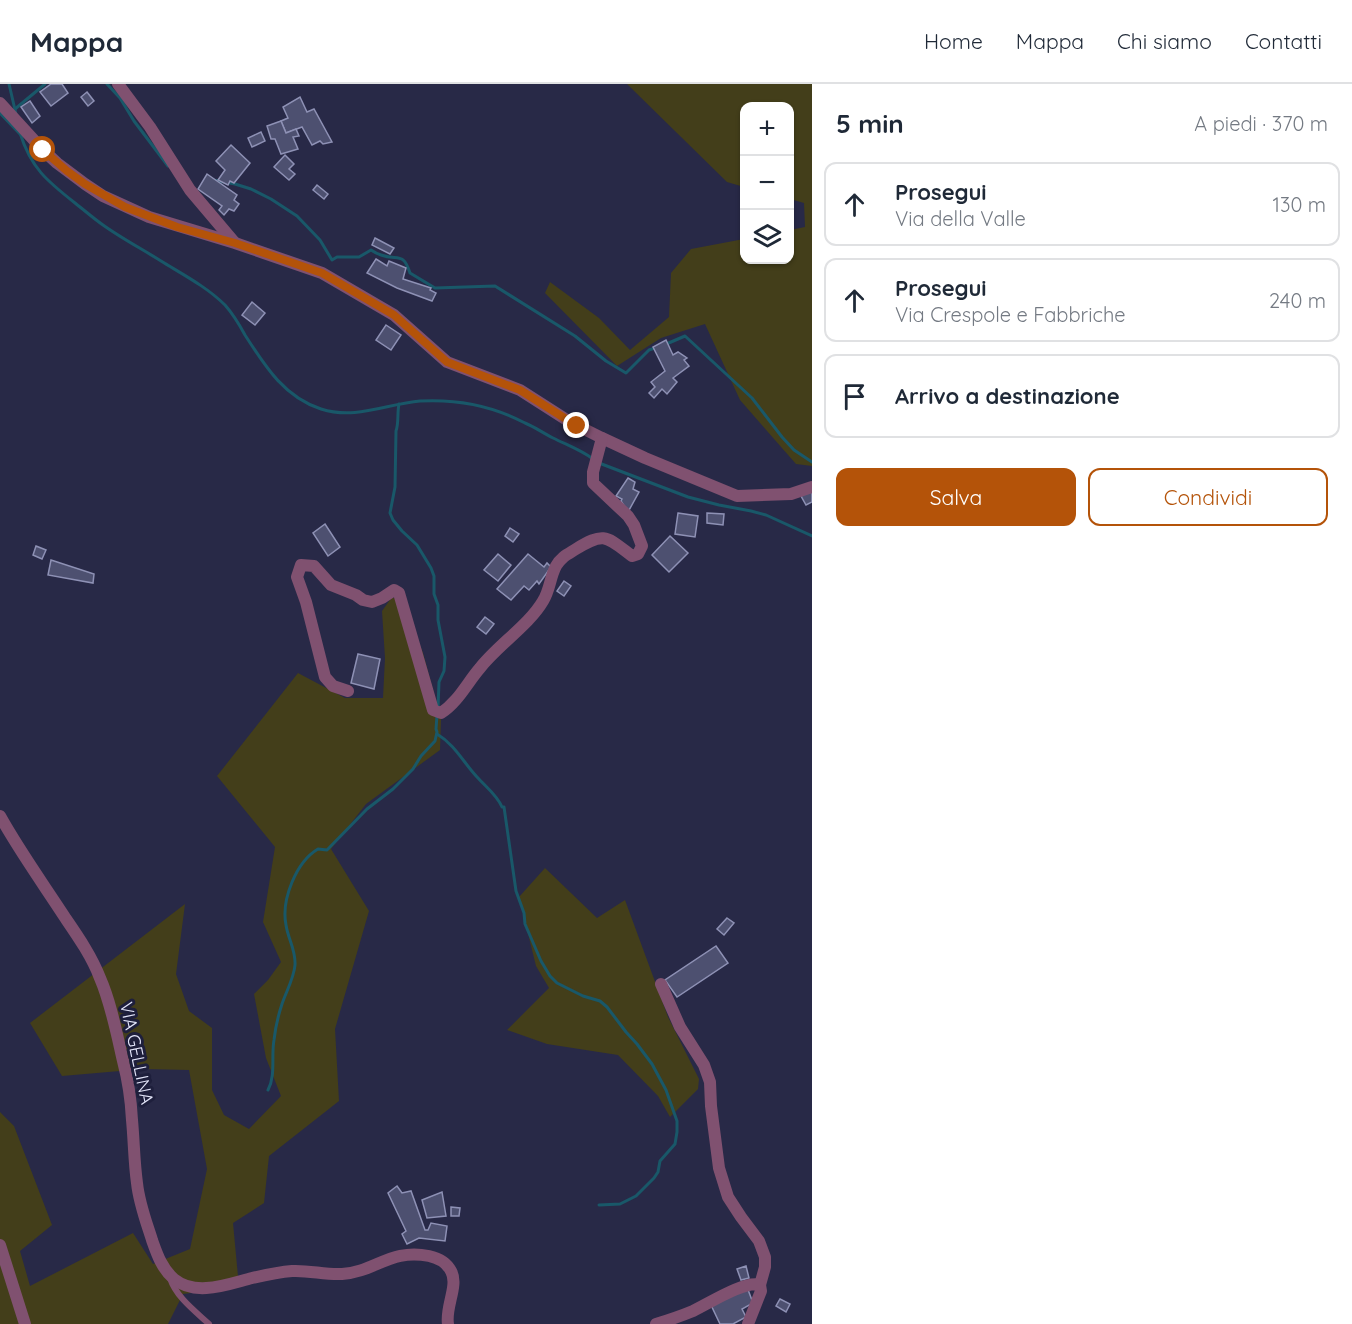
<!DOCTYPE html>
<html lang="it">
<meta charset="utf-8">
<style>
:root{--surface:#fff;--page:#f6f6f7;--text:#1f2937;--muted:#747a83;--line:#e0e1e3;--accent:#b45309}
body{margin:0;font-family:Quicksand,sans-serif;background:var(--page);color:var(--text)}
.controls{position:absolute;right:18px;top:18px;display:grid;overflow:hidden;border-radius:12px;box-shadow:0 2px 4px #0004}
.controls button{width:54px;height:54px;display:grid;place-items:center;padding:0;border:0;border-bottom:2px solid var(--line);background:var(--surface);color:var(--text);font:30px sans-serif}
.stop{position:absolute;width:18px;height:18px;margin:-14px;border:4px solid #b45309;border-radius:50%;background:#fff}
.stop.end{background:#b45309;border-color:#fff;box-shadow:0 2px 6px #0008}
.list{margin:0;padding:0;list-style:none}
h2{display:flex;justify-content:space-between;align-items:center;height:78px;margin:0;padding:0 24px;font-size:26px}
h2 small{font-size:20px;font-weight:400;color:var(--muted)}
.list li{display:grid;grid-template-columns:39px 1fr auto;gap:18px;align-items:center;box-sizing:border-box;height:84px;margin:0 12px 12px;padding:0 12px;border:2px solid var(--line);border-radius:12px}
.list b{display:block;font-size:22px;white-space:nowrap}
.list p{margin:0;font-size:20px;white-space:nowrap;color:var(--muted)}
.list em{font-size:20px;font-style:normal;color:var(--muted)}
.actions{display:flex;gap:12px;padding:18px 24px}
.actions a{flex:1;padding:14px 0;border:2px solid var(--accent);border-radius:12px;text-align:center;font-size:21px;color:var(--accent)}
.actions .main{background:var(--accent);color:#fff}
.icon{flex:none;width:33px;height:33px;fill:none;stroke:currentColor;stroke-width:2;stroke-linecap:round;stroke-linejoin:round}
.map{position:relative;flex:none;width:812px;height:1240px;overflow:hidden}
header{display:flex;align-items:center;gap:36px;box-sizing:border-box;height:84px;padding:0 30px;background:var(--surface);border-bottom:2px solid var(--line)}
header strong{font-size:28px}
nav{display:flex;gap:33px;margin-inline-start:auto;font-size:21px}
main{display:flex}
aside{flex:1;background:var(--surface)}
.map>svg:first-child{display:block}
.green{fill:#433e1a}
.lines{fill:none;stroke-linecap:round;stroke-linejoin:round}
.stream{stroke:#195869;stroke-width:3}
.building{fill:#4d5070;stroke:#8e91b5;stroke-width:1.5}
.lane{stroke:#805170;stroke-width:6}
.street{stroke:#805170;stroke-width:12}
.route{stroke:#b45309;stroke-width:8}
.labels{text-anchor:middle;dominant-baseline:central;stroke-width:6;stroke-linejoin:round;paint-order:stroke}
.street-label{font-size:18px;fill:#e5e7fb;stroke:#1e1f3c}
</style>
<header>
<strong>Mappa</strong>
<nav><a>Home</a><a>Mappa</a><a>Chi siamo</a><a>Contatti</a></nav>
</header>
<main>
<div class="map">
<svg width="812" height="1240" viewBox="0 0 812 1240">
<rect width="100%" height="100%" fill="#282947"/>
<g class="green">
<polygon points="627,0 812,0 812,382 796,380 740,316 705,240 661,254 617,282 545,209 550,198 599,234 630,266 669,233 671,189 691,165 744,155 744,176 790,176 790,146 805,143 804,119 790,115 790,22 744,22 744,103 727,98"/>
<polygon points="392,513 404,520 423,569 441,635 440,666 366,720 331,765 369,827 335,945 339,1017 269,1072 264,1119 233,1139 239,1203 183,1210 168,1240 0,1240 0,1028 14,1042 52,1141 20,1167 30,1202 133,1149 153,1180 190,1165 207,1085 189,986 143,985 62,992 30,939 185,820 176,890 189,927 212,944 212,1006 224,1031 249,1045 281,1012 266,974 254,910 268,896 281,878 263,838 275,763 217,692 298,589 345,614 383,614 385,574 382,527"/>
<polygon points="545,784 597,834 625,816 668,933 699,995 698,1005 670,1033 658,1012 618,971 547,960 507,946 549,904 536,882 519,813"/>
</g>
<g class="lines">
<g class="stream">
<polyline points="9,0 16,30"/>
<polyline points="107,0 120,14 134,37 168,82"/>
<polyline points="15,25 45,0"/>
<polyline points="0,29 20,50"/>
<path d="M 20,49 C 31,84 47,97 75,119 C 84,126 93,134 103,141 C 121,154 142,165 161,177 C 182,190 207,203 225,221 C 233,230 239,240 245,251 C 265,282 284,313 321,325 C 356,336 386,320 420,317 C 456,315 493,322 525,339 C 535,343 543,349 553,354 C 567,361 581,366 593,375"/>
<path d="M 213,96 L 235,100 L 251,105 L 271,115 L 297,132 L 320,156 L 332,176 L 337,173 L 359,173 L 371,166 C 374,168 378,170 381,171 C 398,177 403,167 410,189 L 435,204 L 495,202 L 575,252 L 606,277 L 626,289 L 649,266 L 655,264"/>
<polyline points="664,261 685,252 752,314 782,353 794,366 812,378"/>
<path d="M 399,320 C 397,329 399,339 396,347 L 395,403 L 390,429 L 393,436 L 402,447 L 417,461 L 431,484 L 434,492 L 434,510 L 438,521 L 438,536 L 445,573 L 444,587 L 439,598 L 438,624"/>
<polyline points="599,379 688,413 719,421 751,427 766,431 812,452"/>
<path d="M 437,650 C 454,660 464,679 477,693 C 486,703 497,711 502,723 L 504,723 L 516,807 L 524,829 L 525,840 L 541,877 L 550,892 L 557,899 L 583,912 L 600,917 L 607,923 L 626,948 L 637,960 L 652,980 L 666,1006 L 677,1037 L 677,1048 L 675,1060 L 660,1077 L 658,1088 L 654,1094 L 636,1112 L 620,1120 L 599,1121"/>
<path d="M 268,1006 C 276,991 271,972 274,956 C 275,947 279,929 282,920 C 286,908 294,894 295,881 C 296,866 288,855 286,841 C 281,816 296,778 318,765 L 327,766 L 367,725 L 393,705 L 413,685 L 421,672 L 435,657 L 437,648 L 436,645 L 437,631"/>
</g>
</g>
<g class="building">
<polygon points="51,0 62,0 68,9 51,22 40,8"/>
<polygon points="87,8 94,17 88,22 81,13"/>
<polygon points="300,13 307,28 314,25 332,58 323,60 320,57 312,61 302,43 286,49 281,37 288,34 283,23"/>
<polygon points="30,17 40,32 32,39 21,23"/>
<polygon points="281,37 286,49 296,45 299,52 293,53 298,65 281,70 275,55 271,55 267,42"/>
<polygon points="261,48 265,57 252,63 248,54"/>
<polygon points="231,61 250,79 234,99 230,97 228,101 218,96 225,86 216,77"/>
<polygon points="285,71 294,80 289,85 295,90 289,96 274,83"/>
<polygon points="207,90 237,111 234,116 239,120 234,127 229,125 224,131 219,126 222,122 198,105"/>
<polygon points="317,101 328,110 324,115 313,106"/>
<polygon points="375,154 394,164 390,170 372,161"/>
<polygon points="376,175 387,182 389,177 406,184 403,195 431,204 430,206 436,209 432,217 397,204 367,189"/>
<polygon points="252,218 265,229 255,241 242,231"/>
<polygon points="386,241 401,251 391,266 376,256"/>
<polygon points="666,256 673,271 678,268 687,274 684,276 689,282 673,294 677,298 667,310 662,305 654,314 649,309 655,303 651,298 665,287 653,263"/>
<polygon points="628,394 635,398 633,405 639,408 628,428 621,417 622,415 616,412"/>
<polygon points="812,405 812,418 806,421 801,412"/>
<polygon points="678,429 698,432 695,453 675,450"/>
<polygon points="707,429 724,430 723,441 707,439"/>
<polygon points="325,440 340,463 328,472 313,449"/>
<polygon points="510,444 519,450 513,458 505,452"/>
<polygon points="670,452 688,469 669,488 652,471"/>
<polygon points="36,462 46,466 42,475 33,471"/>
<polygon points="498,470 511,481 498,497 484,486"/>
<polygon points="528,470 544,483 547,479 551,483 539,500 537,497 529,506 524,502 511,516 497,505"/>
<polygon points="51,476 94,490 93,499 48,491"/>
<polygon points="564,497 571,502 564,512 557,507"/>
<polygon points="485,533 494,540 486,550 477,543"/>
<polygon points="358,570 380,575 374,605 351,599"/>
<polygon points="727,834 734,839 724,851 717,845"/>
<polygon points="716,862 728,879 677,913 665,896"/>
<polygon points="397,1102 402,1109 411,1107 425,1146 428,1146 431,1139 447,1142 445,1157 419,1154 407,1160 402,1150 406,1147 388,1109"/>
<polygon points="442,1108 446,1132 427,1134 422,1116"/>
<polygon points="451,1123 460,1124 459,1132 451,1132"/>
<polygon points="746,1182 749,1194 741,1196 737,1185"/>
<polygon points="747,1203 753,1219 742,1225 746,1233 733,1240 720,1240 711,1221"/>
<polygon points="780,1215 790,1220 786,1228 776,1222"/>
</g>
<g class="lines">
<path class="lane" d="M 170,1194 C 176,1213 195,1227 209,1240"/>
<g class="street">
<polyline points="118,0 150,43 190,106 234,158"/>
<polyline points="0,19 43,66 57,79 85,100 103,112 149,133 235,159 322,189 394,231 447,278 520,306 570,338 602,354 645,374 737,412 791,410 812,403"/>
<path d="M 348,607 L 333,602 L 325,593 L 306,518 L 297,493 L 301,481 L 314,482 L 331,501 L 356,511 L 363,516 L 372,518 L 382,514 L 394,506 L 399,509 L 433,626 L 441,629 C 458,618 467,599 480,584 C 498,561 529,541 543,517 C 550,506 550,493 556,482 C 561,473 568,470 576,465 C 605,447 607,453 632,472 L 638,470 L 642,462 L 634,441 L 628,432 L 593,399 L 593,388 L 602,354"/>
<path d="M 0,732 C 20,768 44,801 66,835 C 79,854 92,873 100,894 C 111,919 117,951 123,977 C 128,996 131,1016 132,1036 C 134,1057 134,1078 137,1099 C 139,1119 146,1137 152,1156 C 157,1170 162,1185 174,1195 C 196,1213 228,1200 252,1194 C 265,1191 279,1188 292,1187 C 309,1186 325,1191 342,1190 C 375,1188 391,1164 429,1172 C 438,1174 447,1179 451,1187 C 459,1201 445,1223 448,1240"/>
<polyline points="661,900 680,943 704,981 710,998 711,1022 719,1084 728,1113 741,1133 759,1157 765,1173 765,1183 760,1201"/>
<polyline points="0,1161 25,1240"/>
<path d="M 656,1240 C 669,1236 681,1232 693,1227 C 708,1220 745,1196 760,1201 L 761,1207 L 748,1240"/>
</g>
</g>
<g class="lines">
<polyline class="route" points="43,66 67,87 85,100 125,123 177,143 235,159 322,189 394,231 447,278 520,306 577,342"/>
</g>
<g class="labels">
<g class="street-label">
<text transform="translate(137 969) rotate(78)">VIA GELLINA</text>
</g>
</g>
</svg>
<div class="controls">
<button>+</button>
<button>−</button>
<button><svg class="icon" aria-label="layers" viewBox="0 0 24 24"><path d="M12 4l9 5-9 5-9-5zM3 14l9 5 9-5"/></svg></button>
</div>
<div class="stop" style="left:43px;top:66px"></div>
<div class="stop end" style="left:577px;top:342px"></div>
</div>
<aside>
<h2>5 min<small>A piedi · 370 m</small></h2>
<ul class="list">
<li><svg class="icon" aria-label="ahead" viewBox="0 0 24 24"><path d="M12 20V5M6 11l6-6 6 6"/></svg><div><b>Prosegui</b><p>Via della Valle</p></div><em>130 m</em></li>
<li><svg class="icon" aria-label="ahead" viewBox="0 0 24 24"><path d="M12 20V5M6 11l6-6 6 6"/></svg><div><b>Prosegui</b><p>Via Crespole e Fabbriche</p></div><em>240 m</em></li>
<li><svg class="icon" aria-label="arrive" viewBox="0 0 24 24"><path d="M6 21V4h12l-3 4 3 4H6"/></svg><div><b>Arrivo a destinazione</b></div></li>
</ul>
<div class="actions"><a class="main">Salva</a><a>Condividi</a></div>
</aside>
</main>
